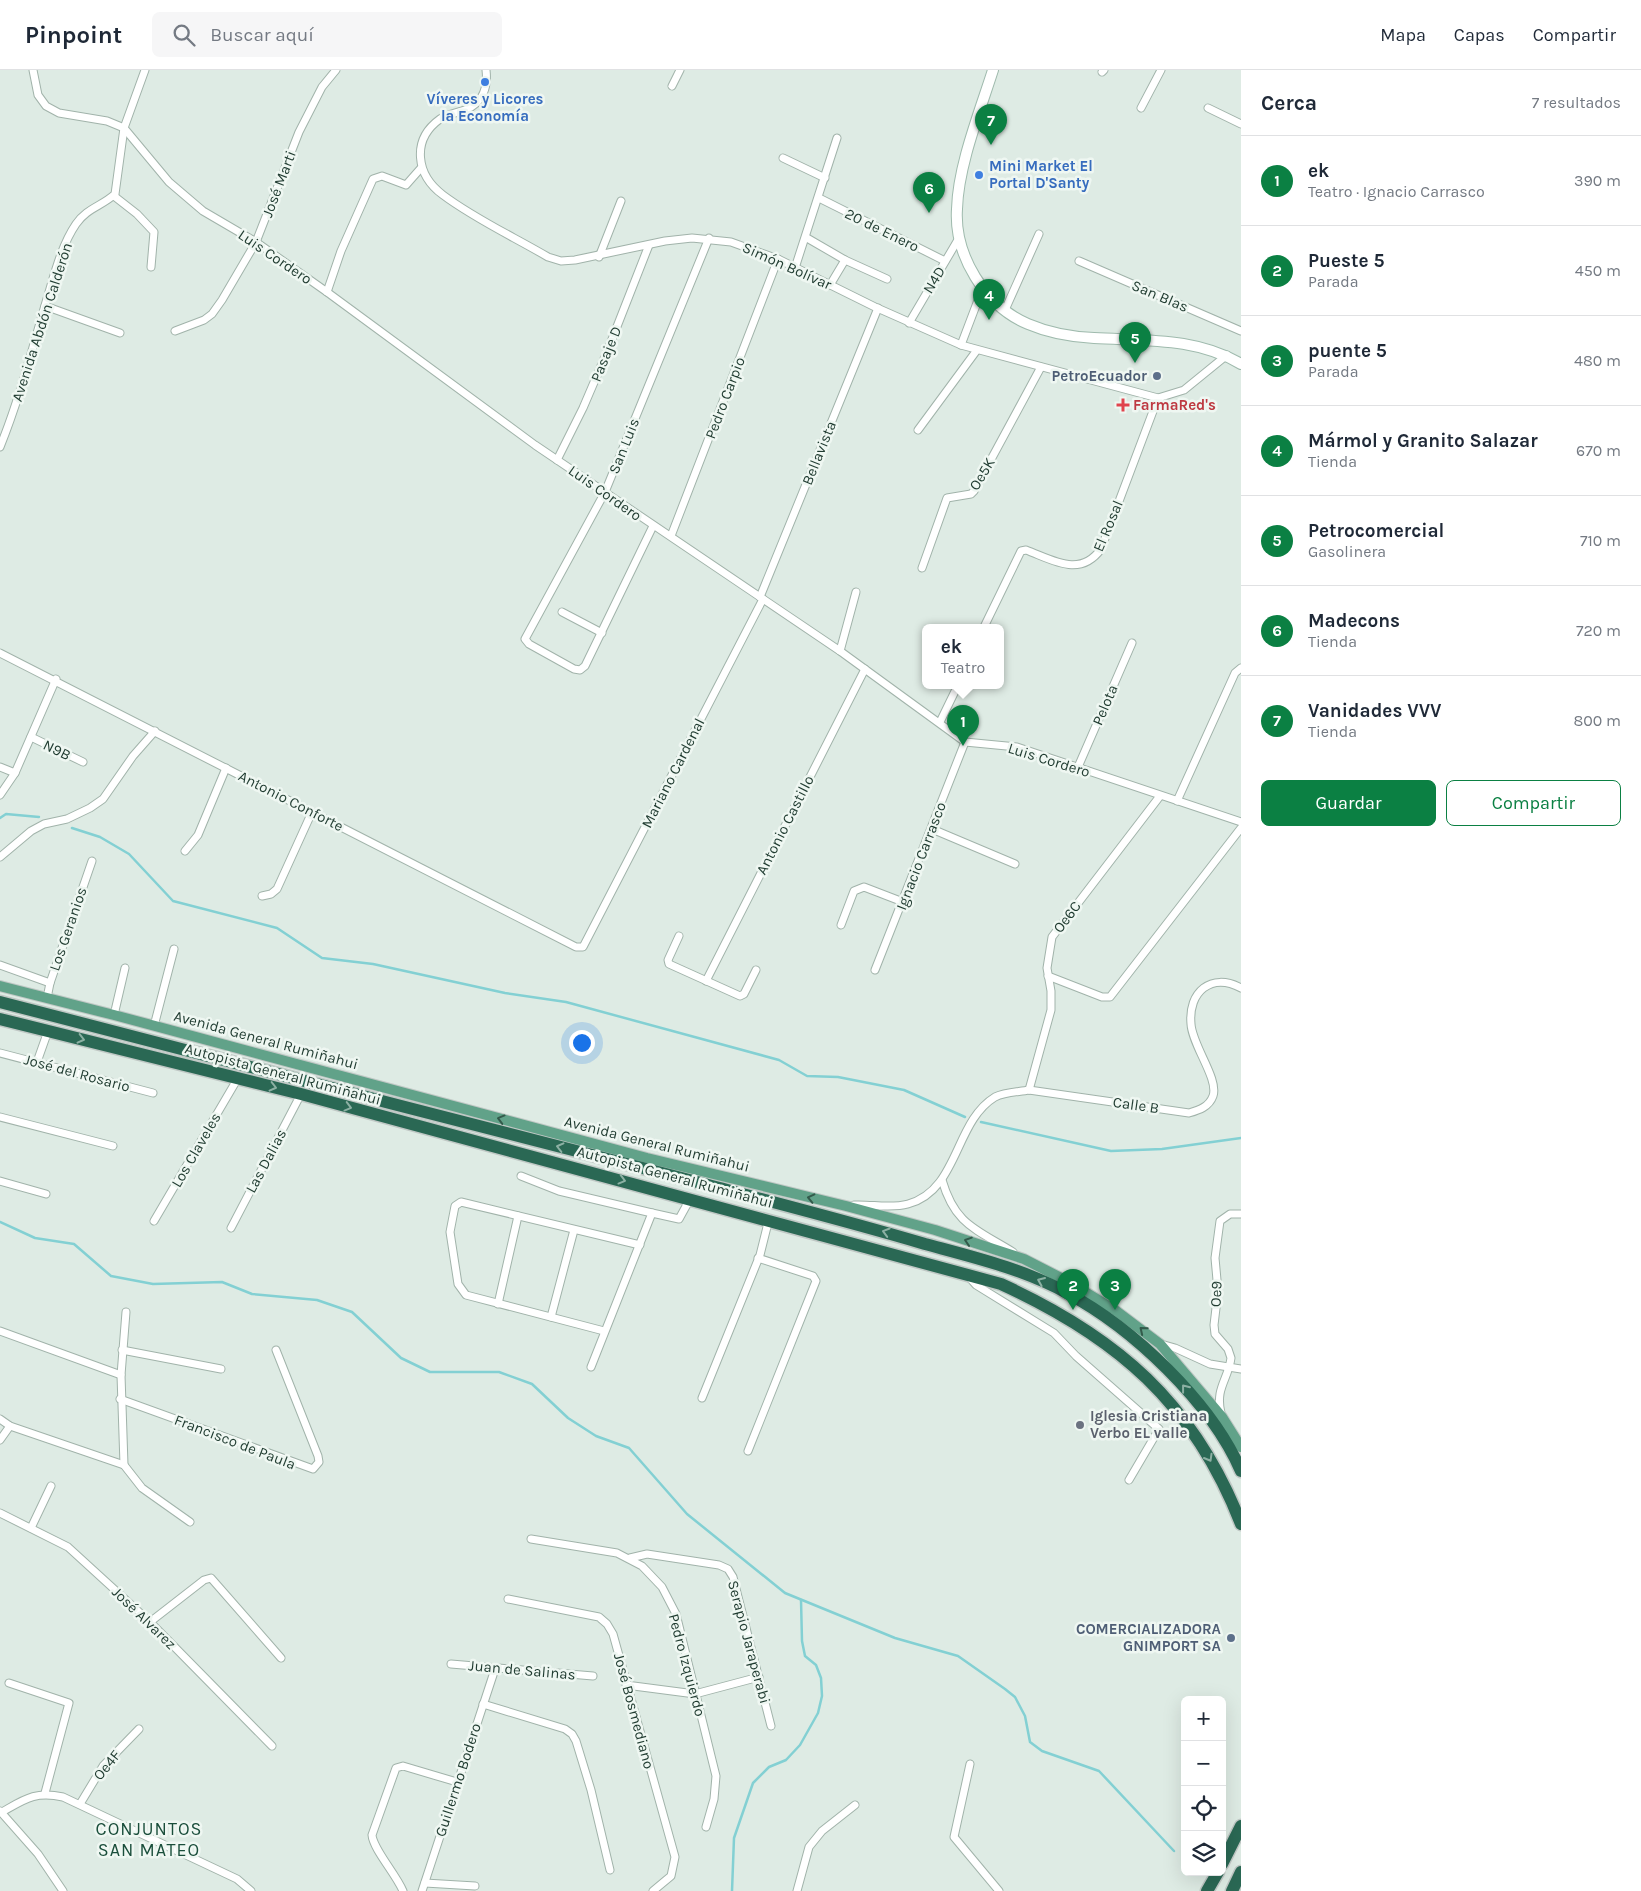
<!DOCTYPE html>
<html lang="es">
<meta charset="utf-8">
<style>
:root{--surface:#fff;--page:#f6f6f7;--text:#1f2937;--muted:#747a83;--line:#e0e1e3;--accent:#0b8043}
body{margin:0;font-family:Karla,sans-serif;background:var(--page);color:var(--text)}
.controls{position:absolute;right:15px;bottom:15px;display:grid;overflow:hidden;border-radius:8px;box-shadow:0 5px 20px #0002}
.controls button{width:45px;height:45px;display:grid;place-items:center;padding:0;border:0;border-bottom:1px solid var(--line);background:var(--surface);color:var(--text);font:25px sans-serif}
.you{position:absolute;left:581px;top:972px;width:18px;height:18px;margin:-12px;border:4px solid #fff;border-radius:50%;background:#1a73e8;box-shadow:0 0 0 8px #1a73e833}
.badge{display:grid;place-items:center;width:32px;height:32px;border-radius:50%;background:var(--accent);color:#fff;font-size:16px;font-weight:700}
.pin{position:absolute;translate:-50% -41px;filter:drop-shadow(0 1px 2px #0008)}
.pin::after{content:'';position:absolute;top:26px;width:18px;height:15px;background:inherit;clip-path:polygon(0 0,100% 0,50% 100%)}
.popup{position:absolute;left:922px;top:554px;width:82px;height:65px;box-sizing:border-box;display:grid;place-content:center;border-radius:8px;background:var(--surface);filter:drop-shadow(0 1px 4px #0005);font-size:16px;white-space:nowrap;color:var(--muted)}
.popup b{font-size:19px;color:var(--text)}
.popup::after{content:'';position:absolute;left:50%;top:100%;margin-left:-10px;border:10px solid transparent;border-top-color:var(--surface)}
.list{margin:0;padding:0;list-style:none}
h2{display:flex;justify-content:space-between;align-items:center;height:65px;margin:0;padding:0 20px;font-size:21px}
h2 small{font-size:16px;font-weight:400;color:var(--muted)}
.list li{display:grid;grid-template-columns:32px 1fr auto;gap:15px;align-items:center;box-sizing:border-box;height:90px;padding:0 20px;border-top:1px solid var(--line)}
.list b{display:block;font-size:19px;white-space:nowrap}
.list p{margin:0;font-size:16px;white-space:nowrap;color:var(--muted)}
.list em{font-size:16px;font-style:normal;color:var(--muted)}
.actions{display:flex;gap:10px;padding:15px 20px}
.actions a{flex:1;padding:11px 0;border:1px solid var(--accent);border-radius:8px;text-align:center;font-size:18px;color:var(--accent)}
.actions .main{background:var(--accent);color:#fff}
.icon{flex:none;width:28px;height:28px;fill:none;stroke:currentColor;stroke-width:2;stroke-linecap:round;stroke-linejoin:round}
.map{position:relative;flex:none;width:1241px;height:1821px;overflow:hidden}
header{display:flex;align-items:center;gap:30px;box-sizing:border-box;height:70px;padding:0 25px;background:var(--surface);border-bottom:1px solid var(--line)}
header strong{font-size:24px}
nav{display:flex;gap:28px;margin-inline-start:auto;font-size:18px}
.search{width:350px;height:45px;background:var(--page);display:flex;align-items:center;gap:12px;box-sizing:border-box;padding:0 18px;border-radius:8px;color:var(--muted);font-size:19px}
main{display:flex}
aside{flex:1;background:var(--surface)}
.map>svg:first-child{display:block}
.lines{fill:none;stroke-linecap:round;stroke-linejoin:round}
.stream{stroke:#83d0d3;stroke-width:2.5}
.street-casing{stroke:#a1b3aa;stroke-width:9}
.secondary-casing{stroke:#9fbaad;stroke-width:12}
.primary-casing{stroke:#c0c8c5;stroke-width:12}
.highway-casing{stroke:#c0c8c5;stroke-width:15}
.street{stroke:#fff;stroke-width:7}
.secondary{stroke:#fff;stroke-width:10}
.primary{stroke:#61a289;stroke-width:10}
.highway{stroke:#2a6854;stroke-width:12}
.oneway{stroke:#8cb0a3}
.oneway2{stroke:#335a4b}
.shop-dot{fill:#3f7fe0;stroke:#eff7f2;stroke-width:2}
.service-dot{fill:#5c6f8a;stroke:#eff7f2;stroke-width:2}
.health-dot{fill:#e0444e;stroke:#eff7f2;stroke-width:2}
.worship-dot{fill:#6b7280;stroke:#eff7f2;stroke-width:2}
.labels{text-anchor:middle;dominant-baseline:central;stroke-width:5;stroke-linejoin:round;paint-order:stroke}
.shop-label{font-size:15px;font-weight:bold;fill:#366cbe;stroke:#eff7f2}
.street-label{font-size:15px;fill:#1f3b30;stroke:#eff7f2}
.service-label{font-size:15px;font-weight:bold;fill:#4e5e75;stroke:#eff7f2;text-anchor:end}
.health-label{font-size:15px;font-weight:bold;fill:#be3a42;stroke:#eff7f2;text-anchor:start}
.worship-label{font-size:15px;font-weight:bold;fill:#5b616d;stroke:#eff7f2;text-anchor:start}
.quarter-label{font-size:18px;letter-spacing:1px;fill:#1a4e3b;stroke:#eff7f2}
</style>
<header>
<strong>Pinpoint</strong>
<div class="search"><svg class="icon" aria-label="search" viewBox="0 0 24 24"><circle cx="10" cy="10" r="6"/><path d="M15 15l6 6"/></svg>Buscar aquí</div>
<nav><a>Mapa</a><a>Capas</a><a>Compartir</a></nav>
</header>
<main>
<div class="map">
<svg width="1241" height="1821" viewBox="0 0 1241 1821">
<rect width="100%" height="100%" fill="#deebe4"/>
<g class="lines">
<g class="stream">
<polyline points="0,748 6,744 39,747"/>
<polyline points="72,758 100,767 129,784 173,831 277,858 322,888 373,894 505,923 566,932 779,990 807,1006 838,1007 904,1020 965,1047"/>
<polyline points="981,1052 1111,1081 1162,1079 1241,1068"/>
<polyline points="0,1152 35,1168 74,1174 111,1206 153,1214 222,1212 252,1224 317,1230 352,1242 401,1288 430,1302 499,1302 532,1314 568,1348 596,1366 629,1378 687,1444 785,1523 895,1568 958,1586 1005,1619 1015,1627 1025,1646 1030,1672 1042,1681 1099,1701 1174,1781"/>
<polyline points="732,1821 734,1768 753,1713 769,1697 786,1690 800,1675 818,1643 822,1626 821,1608 816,1595 805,1586 802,1571 801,1530"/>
</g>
<g class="street-casing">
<g id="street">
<polyline points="33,0 38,25 46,36 59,43 107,51 124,58 169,112 203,141 256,172 327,222 535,375 840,581 965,672 1017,677 1241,752"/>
<path d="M 486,0 C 488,17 483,33 465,40 C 457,43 447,44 440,49 C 411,70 416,105 443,125 C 475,149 514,167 548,187 L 561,191 L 575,190 L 665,171 L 692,168 L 731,172 L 778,189 L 875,237 L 961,275 L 1158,328 L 1184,320 L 1227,285"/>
<polyline points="1102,2 1104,0"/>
<polyline points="672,16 680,0"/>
<polyline points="1141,38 1161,0"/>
<polyline points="1208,38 1241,54"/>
<polyline points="783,88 825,108"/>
<polyline points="114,126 137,144 154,162 151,197"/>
<polyline points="819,128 945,191"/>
<polyline points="807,168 845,190 887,209"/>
<polyline points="599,187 621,131"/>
<polyline points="1079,191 1241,261"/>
<polyline points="795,198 837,68"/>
<polyline points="830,215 845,190"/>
<polyline points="327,222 341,181 373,109 382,106 406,115 421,98"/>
<polyline points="45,236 120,263"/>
<polyline points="1005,240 1039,164"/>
<polyline points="909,253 959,168"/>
<polyline points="175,261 204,250 212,244 222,230 256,172 299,62 322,17 336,0"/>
<polyline points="961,275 983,217"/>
<polyline points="918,360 977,280"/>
<path d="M 0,377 C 19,330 32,280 46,232 C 54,206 61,176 76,154 C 87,138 102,136 115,124 L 124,58 L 145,0"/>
<polyline points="557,390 583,338 607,282 649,175"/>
<polyline points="653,456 585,596 580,600 574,599 529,574 525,569 605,422 709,168"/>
<polyline points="671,466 778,189"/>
<polyline points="922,498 947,428 971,424 974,421 1041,297"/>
<polyline points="760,527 878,238"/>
<polyline points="562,542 602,563"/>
<path d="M 984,557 L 1021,481 L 1026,480 C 1053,490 1080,508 1101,479 L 1158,328"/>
<polyline points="840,581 856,522"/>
<polyline points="0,583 576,877 583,877 763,529"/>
<polyline points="940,652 958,615"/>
<polyline points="31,667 83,692"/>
<polyline points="0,697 15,703"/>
<polyline points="1078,697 1132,573"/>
<polyline points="0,725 15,703 56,609"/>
<polyline points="1177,731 1235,603 1241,598"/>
<polyline points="932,759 1015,794"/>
<polyline points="185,781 198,765 226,698"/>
<polyline points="0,787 31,761 44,754 67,749 90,738 103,729 133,686 155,661"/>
<polyline points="262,826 271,824 277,819 312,742"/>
<polyline points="841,855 854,821 864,817 903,832"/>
<polyline points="679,866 668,890 669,894 740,926 744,924 756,900"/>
<polyline points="0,895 50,913"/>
<polyline points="875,900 965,672"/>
<polyline points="1048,906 1102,927 1110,927 1241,758"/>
<polyline points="706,911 865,599"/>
<polyline points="47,928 50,913 92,791"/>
<polyline points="114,945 125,898"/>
<polyline points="154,956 174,879"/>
<polyline points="0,983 153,1023"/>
<polyline points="37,992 48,961"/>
<polyline points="1029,1020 1051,940 1051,921 1047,898 1052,867 1160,726"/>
<polyline points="0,1047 113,1076"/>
<polyline points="521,1106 559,1121 652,1143"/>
<path d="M 942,1110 C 955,1155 976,1159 1013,1182"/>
<polyline points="0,1111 46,1124"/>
<path d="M 854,1135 C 872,1134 890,1139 908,1134 C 959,1120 954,1052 995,1027 C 1005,1022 1018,1022 1029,1020 L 1189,1043 C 1199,1040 1209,1037 1213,1026 C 1219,1009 1192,975 1191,954 C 1188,922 1211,902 1241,918"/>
<polyline points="154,1151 238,1008"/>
<polyline points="231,1158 301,1024"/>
<polyline points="968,1206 976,1215 1054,1263 1076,1286 1159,1359 1129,1410"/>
<polyline points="498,1234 518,1146"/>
<polyline points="551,1247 574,1160"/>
<polyline points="0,1261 121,1305"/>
<polyline points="604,1261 466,1225 458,1214 450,1162 455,1136 461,1132 640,1175"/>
<polyline points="1161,1274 1175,1278 1210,1294 1241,1299"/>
<polyline points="122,1280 221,1299"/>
<polyline points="591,1297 652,1143 679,1149 690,1129"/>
<polyline points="702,1328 760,1185 769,1149"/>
<polyline points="120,1329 313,1399 319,1392 318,1386 276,1280"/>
<path d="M 1221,1343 C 1215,1318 1228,1310 1231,1288 L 1228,1279 L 1215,1264 L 1214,1255 L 1218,1221 L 1215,1188 L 1220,1151 L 1230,1144 L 1241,1144"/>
<polyline points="0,1349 10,1356 124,1395 142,1418 190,1452"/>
<polyline points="0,1370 10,1356"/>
<polyline points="748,1381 816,1211 813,1206 758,1188"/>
<polyline points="124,1395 121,1305 126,1242"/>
<polyline points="0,1443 68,1477 150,1552 272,1676"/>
<polyline points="31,1458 51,1416"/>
<polyline points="531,1469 617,1483 642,1496 662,1517 676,1544 716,1706 714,1729 706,1757"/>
<polyline points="630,1488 647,1484 719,1495 728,1499 733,1507 771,1656"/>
<polyline points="508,1529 599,1547 607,1554 613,1564 675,1787 671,1806 653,1821"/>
<polyline points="150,1552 204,1510 211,1508 281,1588"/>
<polyline points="451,1594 593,1606"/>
<polyline points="9,1613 69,1633 45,1723"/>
<polyline points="626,1615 695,1624 759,1607"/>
<polyline points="483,1634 565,1659 572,1664 576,1671 591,1720 610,1800"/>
<polyline points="970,1694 954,1767 999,1821"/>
<polyline points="80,1734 103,1696 139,1659"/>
<polyline points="0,1741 38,1784 63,1821"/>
<path d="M 2,1742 C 25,1729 35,1721 63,1727 L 237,1809 L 251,1821"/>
<polyline points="425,1813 475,1816"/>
<path d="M 403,1821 C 396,1804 373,1779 372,1765 L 396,1698 L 403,1696 L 457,1712"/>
<polyline points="422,1821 495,1599"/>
<polyline points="797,1821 809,1777 822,1761 855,1735"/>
</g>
</g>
<g class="secondary-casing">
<path id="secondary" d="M 993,0 C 980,41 958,96 957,139 C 954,185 985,236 1028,254 C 1049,263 1072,267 1094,268 C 1145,271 1196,267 1241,294"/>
</g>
<g class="primary-casing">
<polyline id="primary" points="0,916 114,945 647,1088 846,1136 935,1160 1024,1189 1067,1211 1115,1240 1160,1274 1222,1347 1241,1377"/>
</g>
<g class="highway-casing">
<g id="highway">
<path d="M 0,932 C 234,993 467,1053 701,1113 C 776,1133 851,1152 925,1174 C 973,1187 1024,1199 1067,1223 C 1133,1258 1211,1332 1241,1401"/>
<path d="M 0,949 L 301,1024 L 1001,1214 C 1117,1267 1194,1333 1241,1454"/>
<polyline points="1222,1794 1241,1756"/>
<polyline points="1207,1821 1218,1802"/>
<polyline points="1232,1821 1241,1802"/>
</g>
</g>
<use href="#street" class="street"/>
<use href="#secondary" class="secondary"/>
<use href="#primary" class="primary"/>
<use href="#highway" class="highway"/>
</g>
<defs><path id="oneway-chevron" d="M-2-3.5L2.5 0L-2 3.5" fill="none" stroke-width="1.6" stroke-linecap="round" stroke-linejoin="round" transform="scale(1.25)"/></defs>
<g class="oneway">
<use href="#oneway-chevron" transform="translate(81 969) rotate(14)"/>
<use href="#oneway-chevron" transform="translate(273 1017) rotate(14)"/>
<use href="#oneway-chevron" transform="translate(348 1037) rotate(15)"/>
<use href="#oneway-chevron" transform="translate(560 1077) rotate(-166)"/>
<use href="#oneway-chevron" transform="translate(622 1110) rotate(15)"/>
<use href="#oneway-chevron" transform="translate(886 1162) rotate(-164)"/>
<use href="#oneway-chevron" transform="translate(1041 1211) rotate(-157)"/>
<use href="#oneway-chevron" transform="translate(1185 1318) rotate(-128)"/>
<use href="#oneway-chevron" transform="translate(1209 1388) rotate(60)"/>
</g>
<g class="oneway2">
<use href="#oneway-chevron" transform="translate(501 1049) rotate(-165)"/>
<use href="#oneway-chevron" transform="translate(811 1128) rotate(-167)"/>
<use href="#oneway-chevron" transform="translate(968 1171) rotate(-162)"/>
<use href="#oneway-chevron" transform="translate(1143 1260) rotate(-141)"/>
</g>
<g class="shop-dot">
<circle cx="485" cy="12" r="5"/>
<circle cx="979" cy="105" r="5"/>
</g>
<g class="service-dot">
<circle cx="1157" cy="306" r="5"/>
<circle cx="1231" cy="1568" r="5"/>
</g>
<path class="health-dot" d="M1120.5 327.5h5v5h5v5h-5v5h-5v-5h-5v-5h5z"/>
<circle class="worship-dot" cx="1080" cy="1355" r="5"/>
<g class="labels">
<g class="shop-label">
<text x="485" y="29">Víveres y Licores<tspan x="485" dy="17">la Economía</tspan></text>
<text x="989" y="96" text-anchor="start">Mini Market El<tspan x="989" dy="17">Portal D'Santy</tspan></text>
</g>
<g class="street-label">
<text transform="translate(279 114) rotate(-69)">José Marti</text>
<text transform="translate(882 160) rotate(26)">20 de Enero</text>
<text transform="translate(275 187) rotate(34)">Luis Cordero</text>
<text transform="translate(787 196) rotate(24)">Simón Bolívar</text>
<text transform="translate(934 210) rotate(-59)">N4D</text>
<text transform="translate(1160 226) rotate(23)">San Blas</text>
<text transform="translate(42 252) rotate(-72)">Avenida Abdón Calderón</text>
<text transform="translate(606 284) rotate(-68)">Pasaje D</text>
<text transform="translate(725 328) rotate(-69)">Pedro Carpio</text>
<text transform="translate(624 376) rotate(-68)">San Luis</text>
<text transform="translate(819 383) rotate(-68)">Bellavista</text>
<text transform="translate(982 404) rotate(-59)">Oe5K</text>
<text transform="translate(605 423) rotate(35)">Luis Cordero</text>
<text transform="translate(1108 456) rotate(-67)">El Rosal</text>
<text transform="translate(1105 635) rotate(-67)">Pelota</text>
<text transform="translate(57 680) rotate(26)">N9B</text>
<text transform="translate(1049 690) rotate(17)">Luis Cordero</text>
<text transform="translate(673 703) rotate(-63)">Mariano Cardenal</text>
<text transform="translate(291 731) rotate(27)">Antonio Conforte</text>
<text transform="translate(785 755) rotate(-63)">Antonio Castillo</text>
<text transform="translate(921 786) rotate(-69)">Ignacio Carrasco</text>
<text transform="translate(1067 847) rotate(-53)">Oe6C</text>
<text transform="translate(68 859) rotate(-71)">Los Geranios</text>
<text transform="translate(266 970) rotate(15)">Avenida General Rumiñahui</text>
<text transform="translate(77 1003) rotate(15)">José del Rosario</text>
<text transform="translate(283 1004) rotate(15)">Autopista General Rumiñahui</text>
<text transform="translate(1136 1035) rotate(8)">Calle B</text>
<text transform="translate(657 1074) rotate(14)">Avenida General Rumiñahui</text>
<text transform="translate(196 1080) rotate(-60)">Los Claveles</text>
<text transform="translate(266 1091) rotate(-62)">Las Dalias</text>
<text transform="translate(675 1107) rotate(15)">Autopista General Rumiñahui</text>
<text transform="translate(1216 1224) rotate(-88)">Oe9</text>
<text transform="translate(235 1372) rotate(21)">Francisco de Paula</text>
<text transform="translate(144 1548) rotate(44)">José Alvarez</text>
<text transform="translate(749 1572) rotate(75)">Serapio Jaraperabi</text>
<text transform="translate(687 1595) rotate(75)">Pedro Izquierdo</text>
<text transform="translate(522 1600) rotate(5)">Juan de Salinas</text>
<text transform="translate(634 1641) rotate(75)">José Bosmediano</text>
<text transform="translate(107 1695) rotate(-51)">Oe4F</text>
<text transform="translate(458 1710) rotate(-72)">Guillermo Bodero</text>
</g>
<g class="service-label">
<text x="1147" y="306">PetroEcuador</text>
<text x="1221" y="1559">COMERCIALIZADORA<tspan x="1221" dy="17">GNIMPORT SA</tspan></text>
</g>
<g class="health-label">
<text x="1133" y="335">FarmaRed's</text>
</g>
<g class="worship-label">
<text x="1090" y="1346">Iglesia Cristiana<tspan x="1090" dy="17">Verbo EL valle</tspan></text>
</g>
<g class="quarter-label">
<text x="149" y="1759">CONJUNTOS<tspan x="149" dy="21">SAN MATEO</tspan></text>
</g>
</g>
</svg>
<div class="controls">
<button>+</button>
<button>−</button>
<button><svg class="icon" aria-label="locate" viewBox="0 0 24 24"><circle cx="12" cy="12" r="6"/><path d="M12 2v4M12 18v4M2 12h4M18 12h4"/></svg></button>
<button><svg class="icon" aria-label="layers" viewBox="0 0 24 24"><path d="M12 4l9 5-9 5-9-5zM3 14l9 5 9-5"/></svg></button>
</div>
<div class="you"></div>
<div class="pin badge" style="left:963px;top:676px">1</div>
<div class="popup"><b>ek</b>Teatro</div>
<div class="pin badge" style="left:1073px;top:1240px">2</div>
<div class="pin badge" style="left:1115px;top:1240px">3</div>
<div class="pin badge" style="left:989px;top:250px">4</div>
<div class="pin badge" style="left:1135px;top:293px">5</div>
<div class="pin badge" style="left:929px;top:143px">6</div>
<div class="pin badge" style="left:991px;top:75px">7</div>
</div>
<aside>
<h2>Cerca<small>7 resultados</small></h2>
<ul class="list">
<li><span class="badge">1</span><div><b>ek</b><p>Teatro · Ignacio Carrasco</p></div><em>390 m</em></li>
<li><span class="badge">2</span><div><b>Pueste 5</b><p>Parada</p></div><em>450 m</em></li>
<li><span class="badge">3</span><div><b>puente 5</b><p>Parada</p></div><em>480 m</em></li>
<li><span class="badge">4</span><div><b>Mármol y Granito Salazar</b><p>Tienda</p></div><em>670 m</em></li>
<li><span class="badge">5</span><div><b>Petrocomercial</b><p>Gasolinera</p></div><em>710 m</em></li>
<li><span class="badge">6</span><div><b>Madecons</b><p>Tienda</p></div><em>720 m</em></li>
<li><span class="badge">7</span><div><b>Vanidades VVV</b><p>Tienda</p></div><em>800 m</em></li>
</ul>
<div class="actions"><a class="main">Guardar</a><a>Compartir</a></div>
</aside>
</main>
